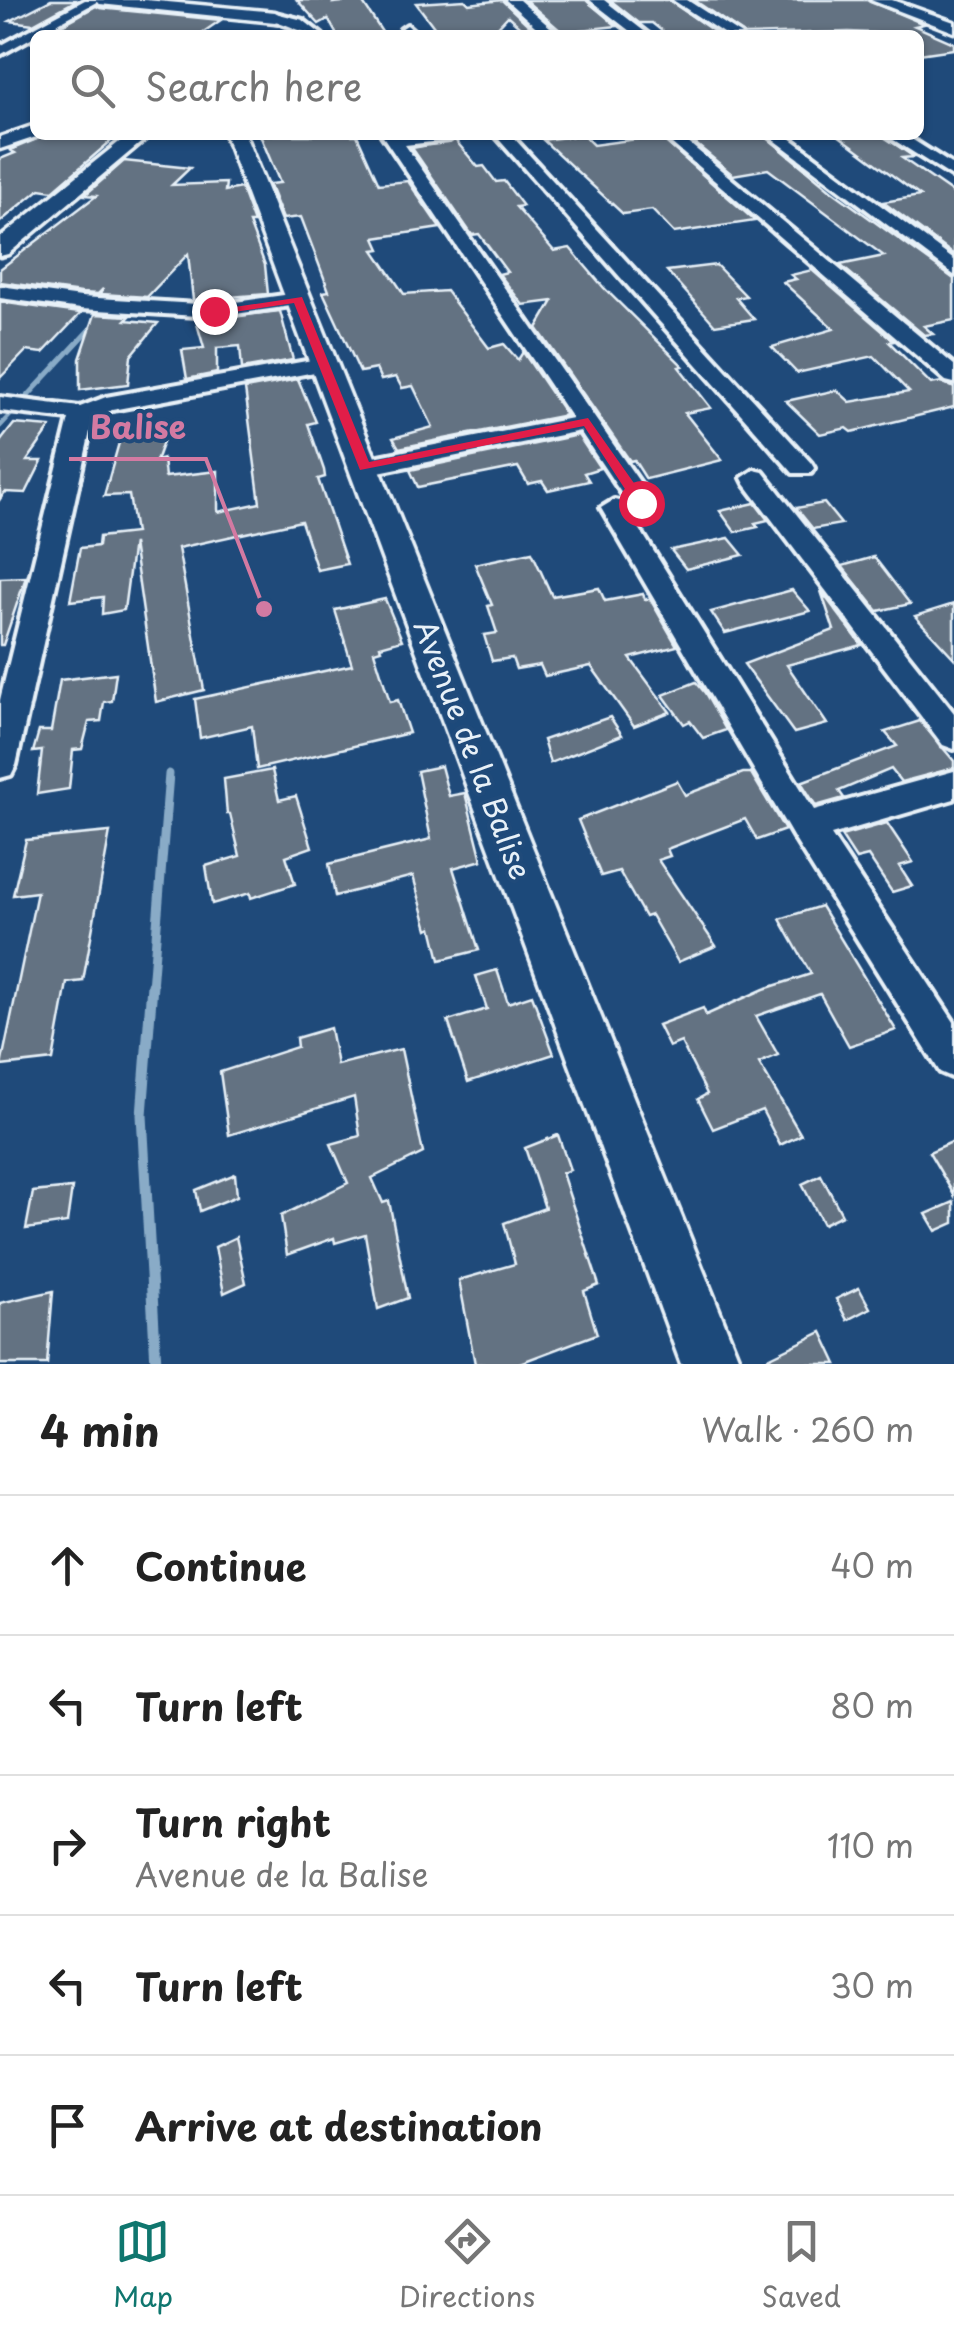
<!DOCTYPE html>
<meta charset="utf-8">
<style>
:root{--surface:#fff;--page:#f2f2f2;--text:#222;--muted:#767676;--line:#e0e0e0;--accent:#0f766e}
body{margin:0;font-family:"Playpen Sans",sans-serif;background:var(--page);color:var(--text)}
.stop{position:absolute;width:30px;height:30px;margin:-22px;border:8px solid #e11d48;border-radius:50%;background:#fff}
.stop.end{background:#e11d48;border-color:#fff;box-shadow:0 2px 10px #0008}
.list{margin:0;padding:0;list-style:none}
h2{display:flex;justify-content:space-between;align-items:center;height:130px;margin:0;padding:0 40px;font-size:42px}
h2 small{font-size:32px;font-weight:400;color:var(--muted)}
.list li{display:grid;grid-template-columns:65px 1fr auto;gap:30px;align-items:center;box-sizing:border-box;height:140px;padding:0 40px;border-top:2px solid var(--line)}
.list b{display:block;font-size:38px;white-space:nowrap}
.list p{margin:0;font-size:32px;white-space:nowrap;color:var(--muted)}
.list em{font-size:32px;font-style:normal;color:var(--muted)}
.icon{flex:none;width:55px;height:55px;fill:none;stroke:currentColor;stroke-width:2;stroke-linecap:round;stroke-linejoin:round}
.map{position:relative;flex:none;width:954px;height:1364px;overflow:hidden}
.search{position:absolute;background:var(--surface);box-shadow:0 2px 8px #0004;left:30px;right:30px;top:30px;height:110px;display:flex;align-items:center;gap:25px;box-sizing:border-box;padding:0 35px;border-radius:15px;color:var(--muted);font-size:38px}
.sheet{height:830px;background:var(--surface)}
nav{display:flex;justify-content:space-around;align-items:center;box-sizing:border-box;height:140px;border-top:2px solid var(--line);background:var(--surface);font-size:28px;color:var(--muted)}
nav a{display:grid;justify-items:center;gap:5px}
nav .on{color:var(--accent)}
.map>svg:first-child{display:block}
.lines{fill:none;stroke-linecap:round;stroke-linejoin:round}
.stream-far2{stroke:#89abc7;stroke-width:5}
.stream-far1{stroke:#89abc7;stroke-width:9}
.stream{stroke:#89abc7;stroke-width:11}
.building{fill:#637282;stroke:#e8f1f8;stroke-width:2.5}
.minor-casing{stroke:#e8f1f8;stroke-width:8}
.tertiary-casing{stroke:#e8f1f8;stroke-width:7}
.minor{fill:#1f4a7a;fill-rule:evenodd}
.tertiary{fill:#1f4a7a;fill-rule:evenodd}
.route{fill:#e11d48}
.labels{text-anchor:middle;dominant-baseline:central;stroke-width:8;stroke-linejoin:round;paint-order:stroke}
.street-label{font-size:30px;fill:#e8f1f8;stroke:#1f4a7a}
.leader{fill:none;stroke:#d37aa2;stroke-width:4}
.callout-dot{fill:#d37aa2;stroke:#1f4a7a;stroke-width:4}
.callout-label{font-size:32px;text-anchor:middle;font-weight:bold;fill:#d37aa2;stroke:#1f4a7a;stroke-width:8;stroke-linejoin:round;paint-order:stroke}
</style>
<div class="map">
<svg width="954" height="1364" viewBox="0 0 954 1364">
<rect width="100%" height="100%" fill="#1f4a7a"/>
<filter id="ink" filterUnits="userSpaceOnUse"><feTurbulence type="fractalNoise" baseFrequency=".01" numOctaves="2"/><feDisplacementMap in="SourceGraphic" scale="20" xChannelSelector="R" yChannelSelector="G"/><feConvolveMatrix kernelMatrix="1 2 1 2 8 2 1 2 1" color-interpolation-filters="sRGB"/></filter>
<g filter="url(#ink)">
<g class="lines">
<polyline class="stream-far2" points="0,426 128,288"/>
<polyline class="stream-far1" points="152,988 169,774"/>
<polyline class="stream" points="152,985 142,1115 156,1364"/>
</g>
<g class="building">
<polygon points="51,0 77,0 33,24 10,21"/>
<polygon points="297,0 334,0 333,3 361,0 384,35 337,35 328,19 319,24"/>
<polygon points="465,0 469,4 502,0 539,35 529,35 508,16 490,35 440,35 416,3"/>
<polygon points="525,0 586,0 617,26 562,32"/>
<polygon points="610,0 669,0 719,35 667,35 652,23 639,23"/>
<polygon points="694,0 867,0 924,24 915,26 954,43 954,49 919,54 919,35 849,32 745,35"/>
<polygon points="96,6 100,8 221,20 199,35 44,35"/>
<polygon points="46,135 118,135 53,191 40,189 0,222 0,159 15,153 10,150"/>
<polygon points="260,135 357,135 379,184 408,181 440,228 375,238 380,249 374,250 404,294 446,291 489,348 504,344 518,360 523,352 566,415 399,448 393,438 433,427 413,386 402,388 396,377 381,380 376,369 360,372 323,292 329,291 301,217 283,219 269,184 280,183"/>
<polygon points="583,135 593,145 659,136 755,221 674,233 652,210 623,214 543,140"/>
<polygon points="685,135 764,135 832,191 954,279 954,320 924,326 933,334 924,335 840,265 884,256 768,169 733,175"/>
<polygon points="838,135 882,135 914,157 902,158 954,194 954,255 883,202 920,196"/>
<polygon points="455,140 478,167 484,166 496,182 504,181 523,206 516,207 554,251 570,248 604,288 683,366 679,367 711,408 685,413 722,460 646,479 634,460 630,461 537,328 553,301 523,305 499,274 507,272 479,234 472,235 412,148"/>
<polygon points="124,161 190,168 172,185 226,183 225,191 241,188 254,223 249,223 265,265 268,294 193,300 188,254 147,297 101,294 103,289 98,294 81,293 0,282 0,269 96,196 85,195"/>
<polygon points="716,265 746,296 736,298 754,319 715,325 667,271"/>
<polygon points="812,270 894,341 889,342 931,384 942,382 954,388 954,407 852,432 847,428 820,434 786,401 837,390 850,402 909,392 874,356 797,373 772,347 834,329 783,282 796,279 791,275"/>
<polygon points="0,302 80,313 81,313 43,353 26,351 0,378"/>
<polygon points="280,311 293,360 242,369 240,346 217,348 217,373 187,379 182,350 204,348 196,320"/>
<polygon points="95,314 130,316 126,320 158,323 131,356 128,384 80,390 80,359"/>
<polygon points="298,379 316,422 308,424 324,470 325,477 318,479 347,564 317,570 301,521 178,548 204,690 156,702 133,543 124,610 102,614 103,597 70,601 80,548 98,546 99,537 135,533 129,495 104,496 124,425 169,425 156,461 163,459 165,477 218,471 218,512 260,503 245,389"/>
<polygon points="14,424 51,427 27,461 42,461 26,493 5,492 0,499 0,442"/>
<polygon points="578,435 600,468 584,473 589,481 548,490 542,481 528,484 518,467 418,487 410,470"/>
<polygon points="755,503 768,520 755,523 758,527 735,532 720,511"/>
<polygon points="824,503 841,524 813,529 796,508"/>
<polygon points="729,538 743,555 686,569 671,550"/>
<polygon points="532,552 552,596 599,588 605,601 643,594 645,599 650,599 677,646 630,658 670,712 634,726 591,666 545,676 540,665 516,669 512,658 492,661 484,635 497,633 488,606 492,605 475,564"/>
<polygon points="874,557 910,604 878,611 842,566"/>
<polygon points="26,577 3,645 0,645 0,578"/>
<polygon points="792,590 810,611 725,633 711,612"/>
<polygon points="821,591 862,645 787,665 827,724 794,733 744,664 834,630"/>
<polygon points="385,599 402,640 380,646 381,649 374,651 390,702 398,700 409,733 257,769 252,726 200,738 195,699 352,665 335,610"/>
<polygon points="954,604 954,658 915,616"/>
<polygon points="116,673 112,701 104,702 101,721 89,722 82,749 73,750 69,789 37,794 42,751 33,752 39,731 51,731 60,680"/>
<polygon points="696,682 705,693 726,730 703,738 690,721 684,724 663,695"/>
<polygon points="610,717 622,735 550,763 543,740"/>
<polygon points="920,721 954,761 954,768 901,782 891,769 839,791 844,798 816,806 801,782 897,746 885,732"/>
<polygon points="441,766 449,796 465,793 482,860 453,868 479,950 440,960 432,927 428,929 413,876 335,896 329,864 431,839 417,771"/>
<polygon points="272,770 279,800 296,796 312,847 286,856 295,884 251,898 250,893 212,904 206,866 240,856 230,814 227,814 224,779"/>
<polygon points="743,773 751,773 785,830 757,840 745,819 667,849 670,856 658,860 716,946 678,962 651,915 645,917 619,871 601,876 578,820 677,781 685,795"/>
<polygon points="887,823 913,862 899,866 912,886 892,892 868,856 856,859 841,836"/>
<polygon points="110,832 83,981 67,983 53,1060 1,1066 37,892 13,895 26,840"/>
<polygon points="821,906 896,1030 849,1046 820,994 756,1016 778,1055 759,1063 801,1135 780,1145 762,1110 713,1129 698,1099 707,1094 681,1042 669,1047 658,1025 703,1008 706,1015 764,989 811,974 780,919"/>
<polygon points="497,970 508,1003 532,995 554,1054 468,1082 448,1021 487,1009 476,976"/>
<polygon points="330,1028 337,1065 401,1049 423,1153 372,1178 383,1203 389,1201 408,1298 378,1309 365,1234 335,1243 334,1238 287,1255 281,1216 348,1183 331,1144 360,1136 354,1097 229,1135 220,1072 297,1047 296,1038"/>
<polygon points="558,1135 570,1170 562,1173 599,1285 584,1291 597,1334 517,1364 475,1364 459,1280 515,1264 504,1223 545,1208 525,1148"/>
<polygon points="954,1141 954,1195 929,1152"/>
<polygon points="235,1174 237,1196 200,1211 196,1190"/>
<polygon points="821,1175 842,1215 823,1224 802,1184"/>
<polygon points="72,1188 67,1223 26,1229 33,1192"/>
<polygon points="954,1202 954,1223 936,1231 926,1214"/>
<polygon points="236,1237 246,1283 224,1293 215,1247"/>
<polygon points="859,1288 870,1308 847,1320 836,1299"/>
<polygon points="53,1291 47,1364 0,1364 0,1303"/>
<polygon points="822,1332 837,1364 756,1364"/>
</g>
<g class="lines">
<g class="minor-casing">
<g id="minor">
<polygon points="85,0 100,0 0,55 0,46"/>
<polygon points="506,0 519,0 559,35 545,35"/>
<polygon points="590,0 604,0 649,35 635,35"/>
<polygon points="673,0 687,0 741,35 726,35"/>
<path d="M 275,13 L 303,20 L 322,35 C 304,35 289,24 271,20 Z"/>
<polygon points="407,25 418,35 405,35 401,29"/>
<polygon points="382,135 457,135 449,140 405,145 654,503 650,509 632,509 580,431 364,475 355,472 352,467 364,459 572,418"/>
<polygon points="495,135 511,135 811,463 814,468 811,473 793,473"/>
<polygon points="662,135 679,135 954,365 954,383 946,381"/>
<polygon points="768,135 786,135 954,260 954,275"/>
<polygon points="886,135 905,135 954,166 954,178"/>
<polygon points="0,286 81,297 214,305 298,293 308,299 298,305 214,317 81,309 0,298"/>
<polygon points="323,358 331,359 334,364 331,369 112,410 93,418 16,765 11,775 0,778 0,700 69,419 0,411 0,397 80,407 106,397"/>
<polygon points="754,470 763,472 954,713 954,749 943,745 745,484 742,478"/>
<polygon points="614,500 623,502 814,810 954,771 954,799 831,835 954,1022 954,1078 940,1072 794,838 601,508"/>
</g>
</g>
<g class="tertiary-casing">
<g id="tertiary">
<polygon points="93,0 146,0 275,12 283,17 275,22 100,4"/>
<polygon points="871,0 892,0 954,22 954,32"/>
<polygon points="35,125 35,135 42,135 0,149 0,137"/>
<polygon points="128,135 150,135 8,254 0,256 0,238"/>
<polygon points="225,135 245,135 741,1364 681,1364"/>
</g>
</g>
<use href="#minor" class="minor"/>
<use href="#tertiary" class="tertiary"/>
</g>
</g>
<polygon class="route" points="302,297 369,462 588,418 648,503 636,506 584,426 360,470 294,303 214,315 208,311"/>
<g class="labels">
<g class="street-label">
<text transform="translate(474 749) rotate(69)">Avenue de la Balise</text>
</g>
</g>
<path class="leader" d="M264 609L206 459H69"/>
<circle class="callout-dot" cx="264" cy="609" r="10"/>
<g class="callout-label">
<text x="138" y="439">Balise</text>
</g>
</svg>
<div class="stop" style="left:641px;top:503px"></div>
<div class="stop end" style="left:214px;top:311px"></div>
<div class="search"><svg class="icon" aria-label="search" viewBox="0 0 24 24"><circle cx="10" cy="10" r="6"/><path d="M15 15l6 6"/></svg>Search here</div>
</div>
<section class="sheet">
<h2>4 min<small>Walk · 260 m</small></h2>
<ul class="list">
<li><svg class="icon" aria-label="ahead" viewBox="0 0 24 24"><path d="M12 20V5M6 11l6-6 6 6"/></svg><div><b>Continue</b></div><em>40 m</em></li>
<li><svg class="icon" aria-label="left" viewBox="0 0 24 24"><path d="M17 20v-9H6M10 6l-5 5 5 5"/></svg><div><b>Turn left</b></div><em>80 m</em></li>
<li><svg class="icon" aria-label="right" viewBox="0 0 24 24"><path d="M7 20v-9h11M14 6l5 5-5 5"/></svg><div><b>Turn right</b><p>Avenue de la Balise</p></div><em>110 m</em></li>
<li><svg class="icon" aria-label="left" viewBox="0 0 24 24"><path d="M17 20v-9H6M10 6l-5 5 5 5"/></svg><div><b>Turn left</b></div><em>30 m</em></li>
<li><svg class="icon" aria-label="arrive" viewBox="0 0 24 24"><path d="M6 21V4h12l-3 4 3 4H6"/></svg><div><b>Arrive at destination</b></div></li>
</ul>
</section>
<nav>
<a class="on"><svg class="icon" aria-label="map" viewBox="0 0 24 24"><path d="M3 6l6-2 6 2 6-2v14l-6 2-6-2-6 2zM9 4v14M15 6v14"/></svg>Map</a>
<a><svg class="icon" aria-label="directions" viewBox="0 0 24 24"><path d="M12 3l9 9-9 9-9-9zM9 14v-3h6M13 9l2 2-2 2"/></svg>Directions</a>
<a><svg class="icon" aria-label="saved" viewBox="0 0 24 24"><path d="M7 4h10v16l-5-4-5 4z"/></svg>Saved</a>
</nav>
